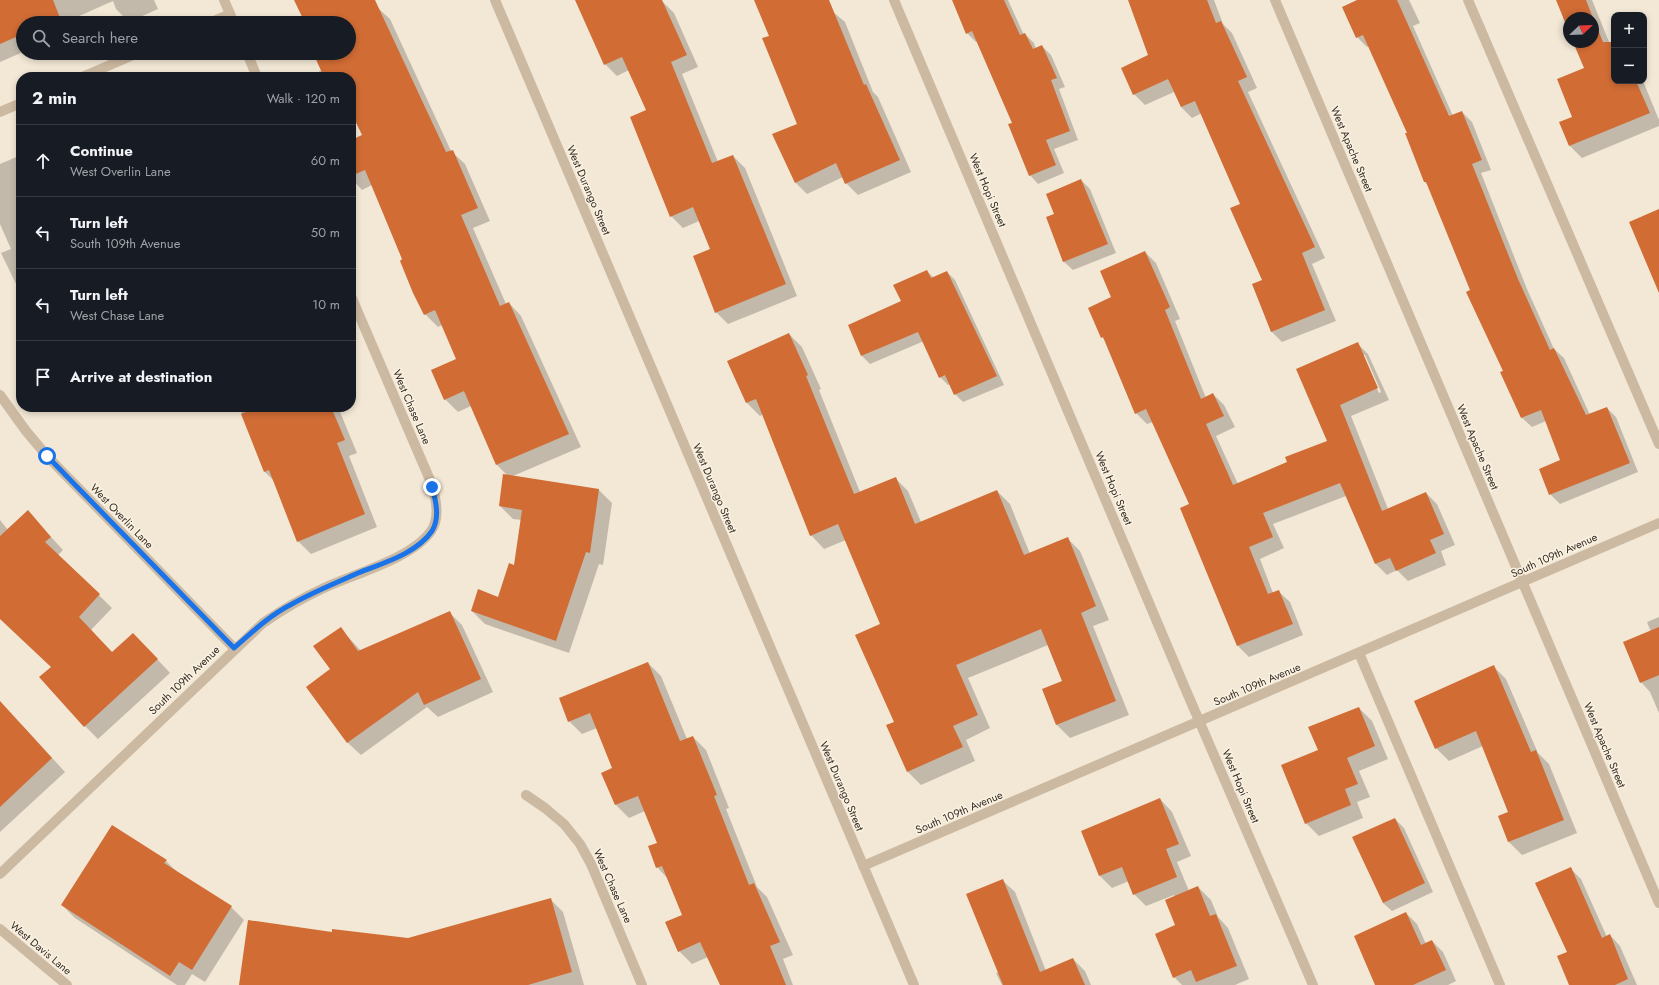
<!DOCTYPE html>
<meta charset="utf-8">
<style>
:root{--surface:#171b24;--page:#20242c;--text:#f1f3f6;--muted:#9ea1a6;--line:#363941}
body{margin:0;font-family:Jost,sans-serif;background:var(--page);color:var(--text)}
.controls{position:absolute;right:12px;top:12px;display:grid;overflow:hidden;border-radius:8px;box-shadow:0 2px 6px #0003}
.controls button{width:36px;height:36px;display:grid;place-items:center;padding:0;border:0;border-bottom:1px solid var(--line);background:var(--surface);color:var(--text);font:20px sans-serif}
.compass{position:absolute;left:1563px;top:12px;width:36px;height:36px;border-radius:50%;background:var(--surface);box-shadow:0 2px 6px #0003;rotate:67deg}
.stop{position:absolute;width:12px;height:12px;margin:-9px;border:3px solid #1a73e8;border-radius:50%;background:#fff}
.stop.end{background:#1a73e8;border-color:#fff;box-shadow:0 1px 4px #0008}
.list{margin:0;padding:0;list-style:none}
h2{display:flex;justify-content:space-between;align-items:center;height:52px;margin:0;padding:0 16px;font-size:17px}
h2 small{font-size:13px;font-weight:400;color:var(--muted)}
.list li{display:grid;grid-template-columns:26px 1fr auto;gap:12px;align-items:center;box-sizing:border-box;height:72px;padding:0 16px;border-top:1px solid var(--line)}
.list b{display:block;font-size:15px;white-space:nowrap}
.list p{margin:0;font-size:13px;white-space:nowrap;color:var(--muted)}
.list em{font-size:13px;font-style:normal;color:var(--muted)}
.icon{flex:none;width:22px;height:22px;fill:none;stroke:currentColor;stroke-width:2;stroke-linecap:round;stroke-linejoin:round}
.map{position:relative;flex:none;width:1659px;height:985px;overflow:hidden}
.search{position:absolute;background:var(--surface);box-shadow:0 2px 6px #0003;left:16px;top:16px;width:340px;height:44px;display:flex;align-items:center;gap:10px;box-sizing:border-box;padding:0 14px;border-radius:22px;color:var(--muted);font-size:15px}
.panel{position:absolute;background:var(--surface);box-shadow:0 2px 6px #0003;left:16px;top:72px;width:340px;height:340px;border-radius:16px}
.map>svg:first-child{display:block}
.shadow{fill:#0003;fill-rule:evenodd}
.building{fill:#d16c35}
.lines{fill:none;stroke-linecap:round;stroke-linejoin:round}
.minor{stroke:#ccb9a1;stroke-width:10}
.route{stroke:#1a73e8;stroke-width:5}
.labels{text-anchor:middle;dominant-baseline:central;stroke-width:3;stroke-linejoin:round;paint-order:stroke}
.street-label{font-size:11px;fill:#352c25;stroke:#fbf2e2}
</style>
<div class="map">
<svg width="1659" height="985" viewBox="0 0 1659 985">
<rect width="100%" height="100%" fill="#f3e8d6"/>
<g class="shadow">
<polygon points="0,0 154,0 158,9 129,22 116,9 113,1 68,21 69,23 23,23 23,52 0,62"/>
<polygon points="295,0 369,0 390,19 451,151 465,164 490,221 473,228 506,304 509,303 521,316 581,447 513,476 599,490 612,503 603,565 599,564 569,653 485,624 472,611 498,598 515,566 522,520 513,519 500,506 504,475 508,476 497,465 471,406 458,412 445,399 458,360 442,325 438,327 425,314 372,185 362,190 351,178 351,141 363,135 351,110 351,77 322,77 319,71 322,70 314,53 349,53 349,23 306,23"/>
<polygon points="576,0 662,1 674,13 698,67 682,74 718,162 733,156 745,168 797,296 728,324 716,312 711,250 699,221 683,228 671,216 647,111 629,70 617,76 605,64"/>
<polygon points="755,0 819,0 845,22 873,92 878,97 911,172 858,195 846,183 843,177 807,194 795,182 798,124 770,36"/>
<polygon points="953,0 1008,0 1024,35 1025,34 1034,43 1036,49 1042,46 1051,55 1065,87 1059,89 1078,140 1054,149 1064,173 1038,184 1030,175 1013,123 978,41 976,42 967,33"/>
<polygon points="1129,0 1214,0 1223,24 1232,33 1257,88 1248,92 1325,258 1312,264 1336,321 1282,342 1272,332 1263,281 1242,205 1202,113 1192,118 1181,107 1174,92 1145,105 1134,94 1150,55"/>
<polygon points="1359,0 1409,0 1420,23 1413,26 1453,116 1462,112 1472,122 1491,170 1481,173 1527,289 1554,349 1564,358 1590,415 1607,408 1616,417 1638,472 1560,504 1550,494 1561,461 1546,421 1532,427 1522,418 1501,373 1504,372 1429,186 1425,182 1408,133 1369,46 1367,47 1357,37"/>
<polygon points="1557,0 1592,0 1614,54 1614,81 1643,81 1659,120 1659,126 1582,158 1570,146 1561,122 1574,117 1585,68 1574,42 1593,42 1593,18 1569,18 1569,29"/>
<polygon points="21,155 21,301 16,289 18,288 1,253 11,249 0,224 0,164"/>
<polygon points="1081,180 1090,189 1116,253 1073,270 1064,262 1047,218 1055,214"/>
<path d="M 1145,252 L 1156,263 L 1180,319 L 1175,321 L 1206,398 L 1213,394 L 1224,405 L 1235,427 L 1216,436 L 1238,484 L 1288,462 L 1328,441 L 1357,343 L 1368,354 L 1389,400 L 1351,416 L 1388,509 L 1426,493 L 1437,504 L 1455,545 L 1441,551 L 1446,565 L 1408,581 L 1397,570 L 1387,575 L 1376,564 L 1346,496 L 1273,524 L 1284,548 L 1260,559 L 1273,593 L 1278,591 L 1290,602 L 1303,635 L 1249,657 L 1238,646 L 1181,509 L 1191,504 L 1153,422 L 1147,424 L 1136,413 L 1107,342 L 1102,337 L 1113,298 ZM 1362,355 L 1365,355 L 1381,392 L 1379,393 Z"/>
<polygon points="927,271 934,278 947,272 955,280 1004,385 963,402 955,394 951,384 948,385 940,377 924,341 870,364 862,356"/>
<polygon points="789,334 802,347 821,389 819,390 860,492 895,478 908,491 921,522 997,491 1010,504 1030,554 1067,538 1080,551 1109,620 1093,626 1129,715 1070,738 1057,725 1043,690 1063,682 1048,645 968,678 990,728 966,740 975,761 921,785 908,772 887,726 895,722 881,624 846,540 824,549 811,535 763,414 760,416 747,403"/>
<polygon points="239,407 338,407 357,453 349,456 377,527 311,554 298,541 274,481 264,471"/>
<polygon points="28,512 63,550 58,555 112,608 91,630 112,653 146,647 170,673 98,739 85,726 52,667 0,618 0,520 8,530"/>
<polygon points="449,612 462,625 493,692 438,717 427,707 361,755 348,743 307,687 331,669 340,628 361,651"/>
<polygon points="1659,617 1659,713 1650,692 1641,682 1651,632 1647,622"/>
<polygon points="648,663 661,676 687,739 693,737 706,750 729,808 726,809 757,887 767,897 793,955 783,959 793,985 721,985 708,957 692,964 679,951 683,915 668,879 657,867 658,843 645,811 629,818 616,805 603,773 613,769 597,728 582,734 569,721"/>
<polygon points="1493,666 1506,679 1538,753 1549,764 1577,833 1522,855 1509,842 1499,816 1509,812 1483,746 1449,761 1436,748"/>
<polygon points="1359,708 1372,721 1388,759 1359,771 1370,797 1357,802 1363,818 1319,836 1306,823 1319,751"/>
<polygon points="0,720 22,725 65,772 0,832"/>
<polygon points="1160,799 1172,812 1191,856 1177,862 1189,891 1198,887 1211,900 1218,917 1228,928 1249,979 1235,985 1182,985 1174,977 1177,926 1174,895 1146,906 1134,894 1129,881 1112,888 1100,876 1082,832"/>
<polygon points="1395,819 1404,828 1433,892 1392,911 1383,903"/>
<polygon points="166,861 179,874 231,907 244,920 205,982 192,974 185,985 177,985 75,918 62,905"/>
<polygon points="1570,868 1581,879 1607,937 1610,935 1620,946 1637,985 1570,985 1568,952"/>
<polygon points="1002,880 1015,892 1046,971 1073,959 1085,971 1091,985 1002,985 996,973 999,972"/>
<polygon points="550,899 563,912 584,985 425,985"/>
<polygon points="1406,913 1417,924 1426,944 1432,941 1443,952 1456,981 1448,985 1376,985"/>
</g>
<g class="building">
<polygon points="0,0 53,0 62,23 23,23 23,34 0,44"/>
<polygon points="294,0 375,0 446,152 453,150 478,208 461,215 500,306 509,302 569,434 496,465 464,391 444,400 431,370 456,359 435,310 424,315 413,293 400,261 402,259 365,170 351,176 351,140 362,135 351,112 351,77 324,77 313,53 349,53 349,23 305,23"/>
<polygon points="575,0 662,0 687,55 671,62 712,163 733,155 786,284 715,313 693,256 710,249 693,207 670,217 630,117 646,110 622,57 604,65"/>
<polygon points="754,0 829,0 864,85 866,84 900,160 845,184 836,163 795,183 772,134 797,124 762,38 769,36"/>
<polygon points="952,0 1004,0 1020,35 1025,33 1033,49 1042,45 1057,78 1051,80 1070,131 1046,140 1056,165 1029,176 1008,124 1012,123 972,31 966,34"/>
<polygon points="1128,0 1207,0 1216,23 1221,21 1247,77 1238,81 1315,247 1302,253 1325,310 1271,332 1252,284 1262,280 1230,208 1240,204 1195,101 1181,107 1168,79 1133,95 1121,68 1148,55"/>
<polygon points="1357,0 1397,0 1449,116 1462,111 1482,160 1472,164 1518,279 1550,350 1554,348 1586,415 1607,407 1630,463 1549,495 1539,469 1560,460 1541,410 1521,418 1500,372 1503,371 1466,292 1470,290 1426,182 1424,182 1405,133 1407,133 1363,35 1356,38 1342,7"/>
<polygon points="1556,0 1586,0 1593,18 1569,18 1569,32"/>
<polygon points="1593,18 1603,42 1614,42 1614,81 1636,81 1650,113 1569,146 1559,122 1572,117 1557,79 1584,68 1573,42 1593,42"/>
<polygon points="1081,179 1108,244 1063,262 1046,217 1054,214 1046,194"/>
<polygon points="1659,209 1659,293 1629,222"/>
<polygon points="1145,251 1170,307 1165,310 1201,399 1213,393 1224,416 1206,424 1233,485 1287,462 1285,457 1327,441 1296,369 1358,342 1378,388 1340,405 1382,511 1426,492 1444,534 1430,540 1436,553 1396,571 1390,558 1375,564 1340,483 1263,513 1273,537 1249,547 1268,594 1279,590 1293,624 1237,646 1180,508 1189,504 1146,409 1135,414 1103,337 1101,338 1088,308 1111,297 1100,271"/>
<polygon points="927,270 931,278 947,271 997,376 954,395 945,375 939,378 918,332 861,356 848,325 901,301 893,285"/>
<polygon points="789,333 808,375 806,376 854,494 896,477 915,524 997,490 1024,555 1068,537 1096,606 1081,613 1116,701 1056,725 1042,689 1062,681 1041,629 956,665 978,715 953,726 963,747 907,772 886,725 894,722 855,635 880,624 838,524 810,536 756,399 746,403 727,361"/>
<polygon points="259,407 331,407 345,440 337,443 365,514 297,542 269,470 264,472 241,414"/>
<polygon points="503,474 599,489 590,553 586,552 556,641 471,611 478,589 498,597 509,563 514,565 522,510 499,506"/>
<polygon points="28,510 51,537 45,542 100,594 79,617 112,652 133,633 158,659 84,727 39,677 51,667 0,619 0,536"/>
<polygon points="450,611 481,679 424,705 418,692 347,743 306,687 330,669 313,646 341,627 358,651"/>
<polygon points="1659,627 1659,675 1640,683 1623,642"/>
<polygon points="648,662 680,741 693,736 717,795 714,796 749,885 754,883 780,942 770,946 786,985 720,985 700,942 678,952 665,922 682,915 662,866 656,868 648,846 657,843 638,796 615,805 601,773 612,768 590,713 568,722 559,698"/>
<polygon points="1494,665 1531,752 1536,750 1564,820 1508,842 1498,816 1508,812 1476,731 1435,749 1414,701"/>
<polygon points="0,701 52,758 0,807"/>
<polygon points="1359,707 1375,746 1347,758 1358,784 1345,789 1351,805 1305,824 1281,765 1318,750 1308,727"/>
<polygon points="1160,798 1179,844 1166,849 1177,877 1133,895 1122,867 1099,876 1081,831"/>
<polygon points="1395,818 1425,883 1383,903 1352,837"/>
<polygon points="112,825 167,860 164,863 232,906 192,970 179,962 170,976 61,905"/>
<polygon points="1571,867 1602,938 1610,934 1628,979 1615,985 1569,985 1557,956 1567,952 1535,883"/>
<polygon points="1003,879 1040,972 1073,958 1085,985 1003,985 966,894"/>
<polygon points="1198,886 1210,916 1216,914 1237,966 1196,982 1191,970 1173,978 1155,934 1175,925 1165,900"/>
<polygon points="551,898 572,972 528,985 239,985 248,920 332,932 332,929 408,938"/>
<polygon points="1406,912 1421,945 1432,940 1446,970 1413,985 1375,985 1354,936"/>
</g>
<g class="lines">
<g class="minor">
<polyline points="224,0 234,23"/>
<polyline points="495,0 914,985"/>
<polyline points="894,0 1185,688 1313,985"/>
<polyline points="1275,0 1659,903"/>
<polyline points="1468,0 1659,444"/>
<polyline points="209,23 230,14"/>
<polyline points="247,53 257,77"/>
<polyline points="82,77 138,53"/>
<polyline points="0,112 21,103"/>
<polyline points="0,395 26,431 47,456 234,648"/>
<polyline points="1359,653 1500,985"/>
<polyline points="526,795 545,808 564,824 580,844 591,864 642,985"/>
<polyline points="863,866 1659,523"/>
<path d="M 0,874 L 263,623 C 282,610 302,598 324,588 C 354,574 413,558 431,531 C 440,518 436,501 433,487 L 351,296"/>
<polyline points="0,929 67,985"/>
</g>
</g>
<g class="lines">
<path class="route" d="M 47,456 L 234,648 C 252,632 270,615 292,604 C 313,592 336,583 358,573 C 383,563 416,554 432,531 C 440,518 436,501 432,487"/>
</g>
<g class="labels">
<g class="street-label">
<text transform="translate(1352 149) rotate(67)">West Apache Street</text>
<text transform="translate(589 190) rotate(67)">West Durango Street</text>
<text transform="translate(988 190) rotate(67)">West Hopi Street</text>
<text transform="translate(412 407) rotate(67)">West Chase Lane</text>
<text transform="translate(1478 447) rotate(67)">West Apache Street</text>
<text transform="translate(715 488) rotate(67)">West Durango Street</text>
<text transform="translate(1114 488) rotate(67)">West Hopi Street</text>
<text transform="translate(122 516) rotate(46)">West Overlin Lane</text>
<text transform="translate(1554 555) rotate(-24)">South 109th Avenue</text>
<text transform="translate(184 680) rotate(-44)">South 109th Avenue</text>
<text transform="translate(1257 684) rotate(-23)">South 109th Avenue</text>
<text transform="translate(1605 745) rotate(67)">West Apache Street</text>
<text transform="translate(842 786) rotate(67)">West Durango Street</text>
<text transform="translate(1241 786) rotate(67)">West Hopi Street</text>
<text transform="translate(959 812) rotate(-23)">South 109th Avenue</text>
<text transform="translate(613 886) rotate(66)">West Chase Lane</text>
<text transform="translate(41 948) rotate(40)">West Davis Lane</text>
</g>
</g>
</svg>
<div class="controls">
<button>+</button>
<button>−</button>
</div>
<svg class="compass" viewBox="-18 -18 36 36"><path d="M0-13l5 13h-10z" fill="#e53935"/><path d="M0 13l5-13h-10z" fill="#9ea1a6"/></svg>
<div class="stop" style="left:47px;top:456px"></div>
<div class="stop end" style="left:432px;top:487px"></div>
<div class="search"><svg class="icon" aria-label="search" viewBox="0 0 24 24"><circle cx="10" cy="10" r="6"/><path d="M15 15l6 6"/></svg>Search here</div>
<section class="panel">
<h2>2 min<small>Walk · 120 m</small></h2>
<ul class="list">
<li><svg class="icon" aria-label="ahead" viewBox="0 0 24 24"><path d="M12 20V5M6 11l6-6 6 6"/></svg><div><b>Continue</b><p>West Overlin Lane</p></div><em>60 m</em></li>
<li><svg class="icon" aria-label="left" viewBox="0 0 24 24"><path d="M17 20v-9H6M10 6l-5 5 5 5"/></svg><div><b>Turn left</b><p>South 109th Avenue</p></div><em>50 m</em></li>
<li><svg class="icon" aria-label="left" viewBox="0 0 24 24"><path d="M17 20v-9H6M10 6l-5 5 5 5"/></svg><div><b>Turn left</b><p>West Chase Lane</p></div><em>10 m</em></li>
<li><svg class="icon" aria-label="arrive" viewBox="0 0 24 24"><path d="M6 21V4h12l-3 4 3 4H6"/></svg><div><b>Arrive at destination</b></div></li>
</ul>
</section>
</div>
